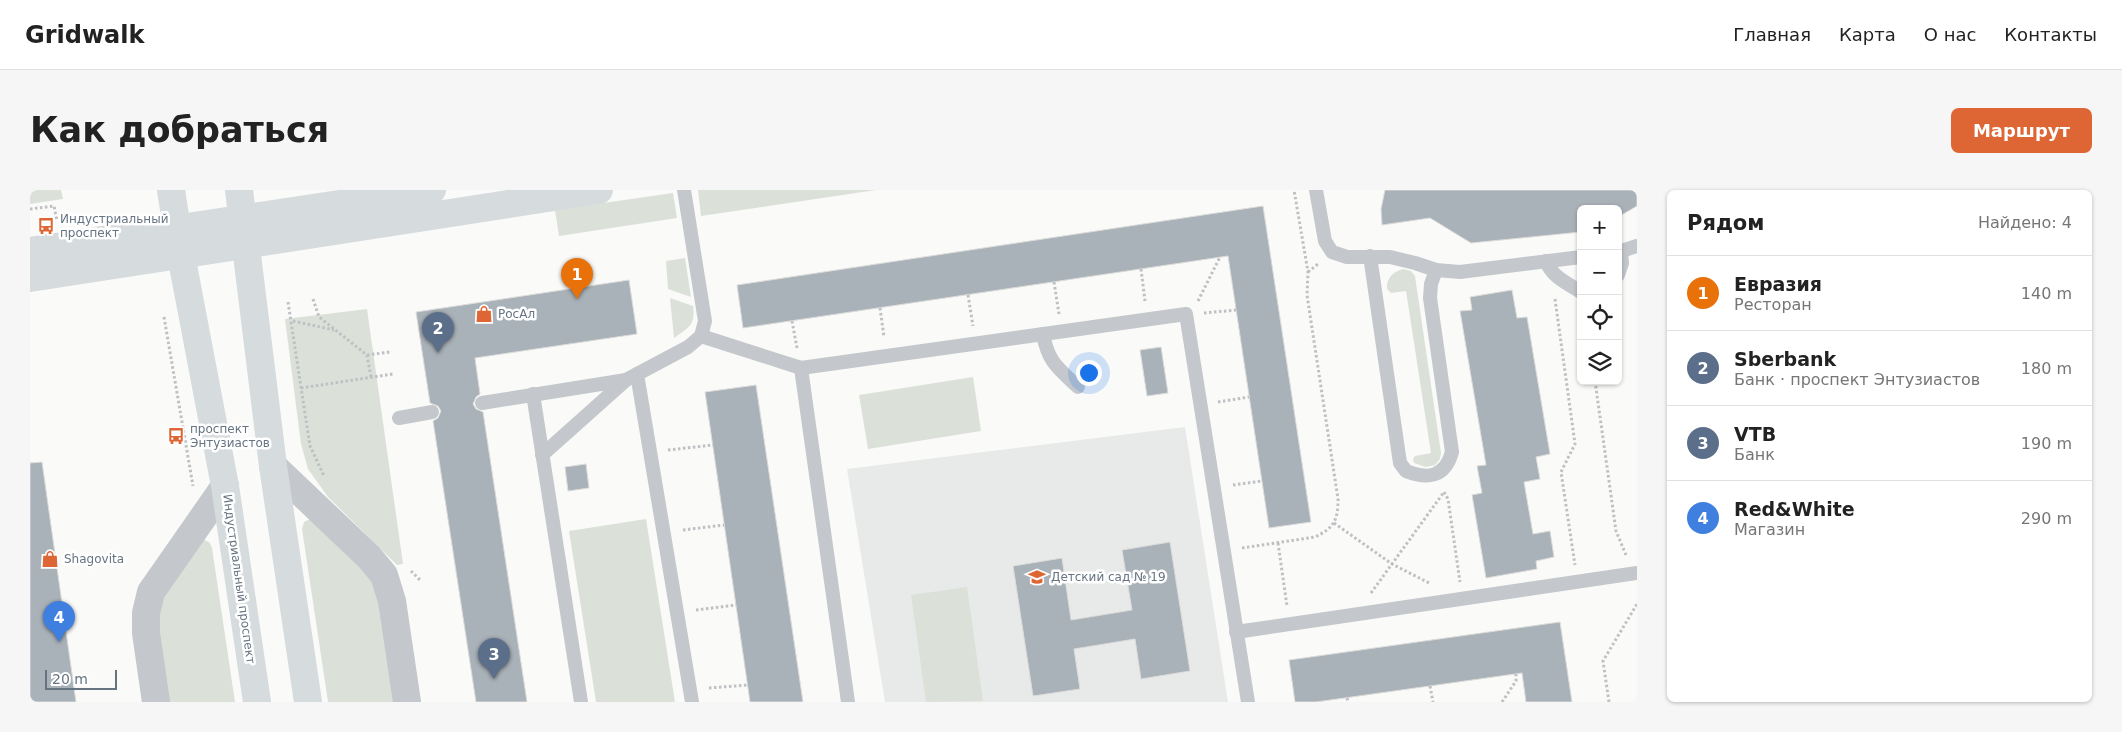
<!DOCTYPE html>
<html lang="ru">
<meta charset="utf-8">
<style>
:root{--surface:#fff;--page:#f6f6f6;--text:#222;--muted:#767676;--line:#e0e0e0;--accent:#de6634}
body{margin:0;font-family:"DejaVu Sans",sans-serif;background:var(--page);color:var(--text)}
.controls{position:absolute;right:15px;top:15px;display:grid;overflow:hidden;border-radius:8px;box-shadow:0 1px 4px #0004}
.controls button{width:45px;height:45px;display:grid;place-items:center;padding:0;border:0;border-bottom:1px solid var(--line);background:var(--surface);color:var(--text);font:25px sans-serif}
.scale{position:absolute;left:15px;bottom:12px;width:72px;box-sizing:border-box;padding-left:5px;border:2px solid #667482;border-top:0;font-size:14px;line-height:18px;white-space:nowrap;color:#667482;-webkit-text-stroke:4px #fff;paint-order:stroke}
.you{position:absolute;left:1058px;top:182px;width:18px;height:18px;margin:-12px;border:4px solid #fff;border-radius:50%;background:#1a73e8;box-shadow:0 0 0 8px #1a73e833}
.badge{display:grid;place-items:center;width:32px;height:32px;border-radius:50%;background:var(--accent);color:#fff;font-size:16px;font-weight:700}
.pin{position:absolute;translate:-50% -41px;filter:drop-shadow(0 1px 2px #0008)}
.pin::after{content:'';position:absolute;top:26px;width:18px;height:15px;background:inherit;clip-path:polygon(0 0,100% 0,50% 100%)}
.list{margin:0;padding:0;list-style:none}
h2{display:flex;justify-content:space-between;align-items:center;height:65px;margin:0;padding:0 20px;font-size:21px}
h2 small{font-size:16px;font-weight:400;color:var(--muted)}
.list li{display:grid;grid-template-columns:32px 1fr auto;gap:15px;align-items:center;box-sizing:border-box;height:75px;padding:0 20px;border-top:1px solid var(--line)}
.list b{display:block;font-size:19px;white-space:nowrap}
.list p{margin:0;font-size:16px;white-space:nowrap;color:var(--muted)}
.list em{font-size:16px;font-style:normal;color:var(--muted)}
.icon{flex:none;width:28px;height:28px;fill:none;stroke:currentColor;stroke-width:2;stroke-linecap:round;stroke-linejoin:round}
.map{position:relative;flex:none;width:1607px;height:512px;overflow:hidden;border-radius:8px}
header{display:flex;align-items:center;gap:30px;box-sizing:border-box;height:70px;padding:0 25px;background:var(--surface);border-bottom:1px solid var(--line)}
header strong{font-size:24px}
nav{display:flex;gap:28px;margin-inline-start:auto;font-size:18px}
.intro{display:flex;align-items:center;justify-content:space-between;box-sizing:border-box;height:120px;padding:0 30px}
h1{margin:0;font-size:35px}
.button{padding:12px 22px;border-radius:8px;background:var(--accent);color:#fff;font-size:18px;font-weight:700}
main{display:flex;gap:30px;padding:0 30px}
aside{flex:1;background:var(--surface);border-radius:8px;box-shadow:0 1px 4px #0004}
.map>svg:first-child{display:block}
.built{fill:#e8e9e9}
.green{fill:#dbe1d9}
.building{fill:#aab2b9;stroke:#dcdcda}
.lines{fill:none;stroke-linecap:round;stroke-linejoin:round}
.path{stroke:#bec0c3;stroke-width:3;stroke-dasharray:2.5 2.5;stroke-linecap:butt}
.lane{stroke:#c4c7cb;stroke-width:14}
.street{stroke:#c4c7cb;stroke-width:28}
.secondary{stroke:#d6dbde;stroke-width:28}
.primary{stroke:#d6dbde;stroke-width:28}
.labels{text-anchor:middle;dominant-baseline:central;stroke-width:5;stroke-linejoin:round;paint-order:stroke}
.poi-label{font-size:12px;fill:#667482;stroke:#fff;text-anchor:start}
.street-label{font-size:12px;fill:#667482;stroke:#fff}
</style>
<header>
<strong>Gridwalk</strong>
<nav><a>Главная</a><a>Карта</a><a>О нас</a><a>Контакты</a></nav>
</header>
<div class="intro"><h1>Как добраться</h1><a class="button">Маршрут</a></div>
<main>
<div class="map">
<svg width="1607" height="512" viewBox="0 0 1607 512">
<rect width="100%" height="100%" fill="#fafaf8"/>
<polygon class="built" points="1155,237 1198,512 855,512 817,279"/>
<g class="green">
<polygon points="0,0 31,0 33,9 0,14"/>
<polygon points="668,0 846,0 671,26"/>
<polygon points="643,3 647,28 529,46 525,20"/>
<polygon points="655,68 661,107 638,99 636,71"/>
<path d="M 1373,79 L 1381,81 L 1385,86 L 1411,263 L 1410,269 L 1405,275 L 1396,277 L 1384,273 L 1383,269 L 1385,266 L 1401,263 L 1376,101 L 1361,103 L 1357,99 C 1356,88 1363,82 1373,79 Z"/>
<path d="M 640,108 L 663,116 C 666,135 658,138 644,148 Z"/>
<polygon points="337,119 373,374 367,375 298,307 278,279 271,254 255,129"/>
<polygon points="943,187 951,241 838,259 829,205"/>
<polygon points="616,329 645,512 566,512 539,341"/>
<polygon points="278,330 283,330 338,384 347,401 367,512 298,512 272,339 274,332"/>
<polygon points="175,350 180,353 182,358 205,512 136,512 126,442 129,408 169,351"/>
<polygon points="937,397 953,511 896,512 881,405"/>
</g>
<g class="building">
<polygon points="1355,0 1607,0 1607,16 1588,27 1588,19 1551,19 1551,42 1441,53 1400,28 1352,35 1351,19"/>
<polygon points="1233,16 1281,332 1239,338 1198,66 713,138 707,95"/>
<polygon points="599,90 607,144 445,168 450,204 446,207 443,214 446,219 453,222 497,512 446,512 403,231 408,228 411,221 408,216 400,213 386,122"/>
<polygon points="1482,100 1487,128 1497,127 1520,264 1506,267 1510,289 1494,292 1503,344 1520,341 1524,367 1506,371 1507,379 1456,388 1442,305 1452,303 1447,276 1456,275 1430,121 1442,120 1440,107"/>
<polygon points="1131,157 1138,203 1117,206 1110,160"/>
<polygon points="726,195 773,512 720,512 675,202"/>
<polygon points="12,272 46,512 0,512 0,273"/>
<polygon points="556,274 559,298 538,301 535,277"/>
<polygon points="1140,352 1160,481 1111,489 1105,449 1044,459 1050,499 1003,506 983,376 1032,368 1041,430 1102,420 1092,360"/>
<polygon points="1530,432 1542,512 1496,512 1492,483 1286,512 1265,512 1259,470"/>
</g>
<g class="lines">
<g class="path">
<polyline points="0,19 24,16 27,31"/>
<polyline points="1111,79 1115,111"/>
<polyline points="1278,82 1288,74"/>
<polyline points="1024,92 1029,124"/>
<polyline points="938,105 943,136"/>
<polyline points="283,109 289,127 337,165 341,187"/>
<polyline points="1525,109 1545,254 1531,282 1545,375"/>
<polyline points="1168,111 1190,67"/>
<polyline points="258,112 280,256 294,286"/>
<polyline points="850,118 854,147"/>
<polyline points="1174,123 1206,120"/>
<polyline points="134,127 163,296"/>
<polyline points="263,131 304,140"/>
<polyline points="762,131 767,158"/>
<polyline points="337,165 360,162"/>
<polyline points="1565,191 1586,341 1596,365"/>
<polyline points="271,198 363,184"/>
<polyline points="1188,212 1219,207"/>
<polyline points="638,260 683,255"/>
<polyline points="1203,295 1232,291"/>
<polyline points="1414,302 1418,309 1430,392"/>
<polyline points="1304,333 1362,374 1401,394"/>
<polyline points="653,340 694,335"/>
<polyline points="1248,353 1257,416"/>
<path d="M 1212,358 L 1285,347 C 1304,338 1308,330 1308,309 L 1277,105 L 1278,82 L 1264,0"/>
<polyline points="381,381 391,391"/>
<polyline points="1341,403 1414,302"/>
<polyline points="666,420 706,415"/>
<polyline points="1400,496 1403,512"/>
<polyline points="679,498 718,495"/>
<polyline points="1317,508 1318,512"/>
<polyline points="1472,512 1486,491 1486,484"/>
<polyline points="1579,512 1573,471 1607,414"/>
</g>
<g class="lane">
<polyline points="1286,0 1295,51 1302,62 1317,67 1360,67 1385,73 1406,80 1430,82 1551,67"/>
<polyline points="1588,62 1607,56"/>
<path d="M 1340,66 L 1370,273 L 1376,281 C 1398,290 1415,287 1422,262 L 1400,108 L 1401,94 L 1406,80"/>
<path d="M 1516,71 C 1522,87 1537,93 1551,102"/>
<polyline points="1588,85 1592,73 1591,61"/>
<path d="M 1013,144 C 1018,172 1028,178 1048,197"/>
<polyline points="671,146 771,178 1156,124 1218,512"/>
<polyline points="771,178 818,512"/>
<polyline points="607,184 662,512"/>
<polyline points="503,204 551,512"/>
<polyline points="452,213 596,190 658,157 671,146 675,131 654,0"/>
<polyline points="369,228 402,222"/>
<polyline points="512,265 596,190"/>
<polyline points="1206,442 1607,383"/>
</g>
<g class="street">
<polyline points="243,276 339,367 354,385 362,411 377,512"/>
<polyline points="126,512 116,443 116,423 121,402 195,296"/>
</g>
<g class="secondary">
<polyline points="0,61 402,0"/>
<polyline points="0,88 569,0"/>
</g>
<g class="primary">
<polyline points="141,0 151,65 195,296 227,512"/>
<polyline points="209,0 243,276 278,512"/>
</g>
</g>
<defs>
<g id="bus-bare" transform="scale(1.35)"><path d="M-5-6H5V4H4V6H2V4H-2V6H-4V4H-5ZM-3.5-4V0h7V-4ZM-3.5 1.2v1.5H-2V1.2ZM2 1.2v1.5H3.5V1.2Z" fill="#de6634" stroke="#fff" stroke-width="2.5" paint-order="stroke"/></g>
<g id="shop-bare" transform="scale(1.35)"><path d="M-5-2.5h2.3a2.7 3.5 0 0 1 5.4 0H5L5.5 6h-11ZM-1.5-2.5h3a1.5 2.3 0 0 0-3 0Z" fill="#de6634" stroke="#fff" stroke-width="2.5" paint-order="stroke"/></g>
<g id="school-bare" transform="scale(1.35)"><path d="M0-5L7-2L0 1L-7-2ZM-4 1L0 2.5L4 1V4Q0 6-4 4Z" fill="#de6634" stroke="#fff" stroke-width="2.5" paint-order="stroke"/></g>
</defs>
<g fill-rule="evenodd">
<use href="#bus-bare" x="16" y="36"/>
<use href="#shop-bare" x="454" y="124"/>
<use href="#bus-bare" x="146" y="246"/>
<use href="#shop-bare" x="20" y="369"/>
<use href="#school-bare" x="1007" y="387"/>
</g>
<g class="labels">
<g class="poi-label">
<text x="30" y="29">Индустриальный<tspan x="30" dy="14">проспект</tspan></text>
<text x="468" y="124">РосАл</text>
<text x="160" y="239">проспект<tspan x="160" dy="14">Энтузиастов</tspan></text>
<text x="34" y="369">Shagovita</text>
<text x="1021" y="387">Детский сад № 19</text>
</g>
<g class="street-label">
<text transform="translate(209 389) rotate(82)">Индустриальный проспект</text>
</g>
</g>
</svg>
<div class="controls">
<button>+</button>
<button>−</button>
<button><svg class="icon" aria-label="locate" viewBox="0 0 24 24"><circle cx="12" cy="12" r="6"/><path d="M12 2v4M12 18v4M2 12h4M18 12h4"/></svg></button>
<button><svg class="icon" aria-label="layers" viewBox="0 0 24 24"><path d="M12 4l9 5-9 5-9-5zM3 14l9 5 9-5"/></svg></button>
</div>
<div class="scale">20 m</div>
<div class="you"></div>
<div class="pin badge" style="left:547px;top:109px;background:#e8710a">1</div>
<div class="pin badge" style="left:408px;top:163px;background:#5c6f8a">2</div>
<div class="pin badge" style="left:464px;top:489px;background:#5c6f8a">3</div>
<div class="pin badge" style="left:29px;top:452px;background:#3f7fe0">4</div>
</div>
<aside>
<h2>Рядом<small>Найдено: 4</small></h2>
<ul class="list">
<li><span class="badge" style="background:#e8710a">1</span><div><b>Евразия</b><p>Ресторан</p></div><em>140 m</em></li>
<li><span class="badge" style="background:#5c6f8a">2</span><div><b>Sberbank</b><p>Банк · проспект Энтузиастов</p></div><em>180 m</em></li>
<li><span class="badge" style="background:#5c6f8a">3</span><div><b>VTB</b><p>Банк</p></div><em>190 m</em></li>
<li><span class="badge" style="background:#3f7fe0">4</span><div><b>Red&amp;White</b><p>Магазин</p></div><em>290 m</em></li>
</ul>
</aside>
</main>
